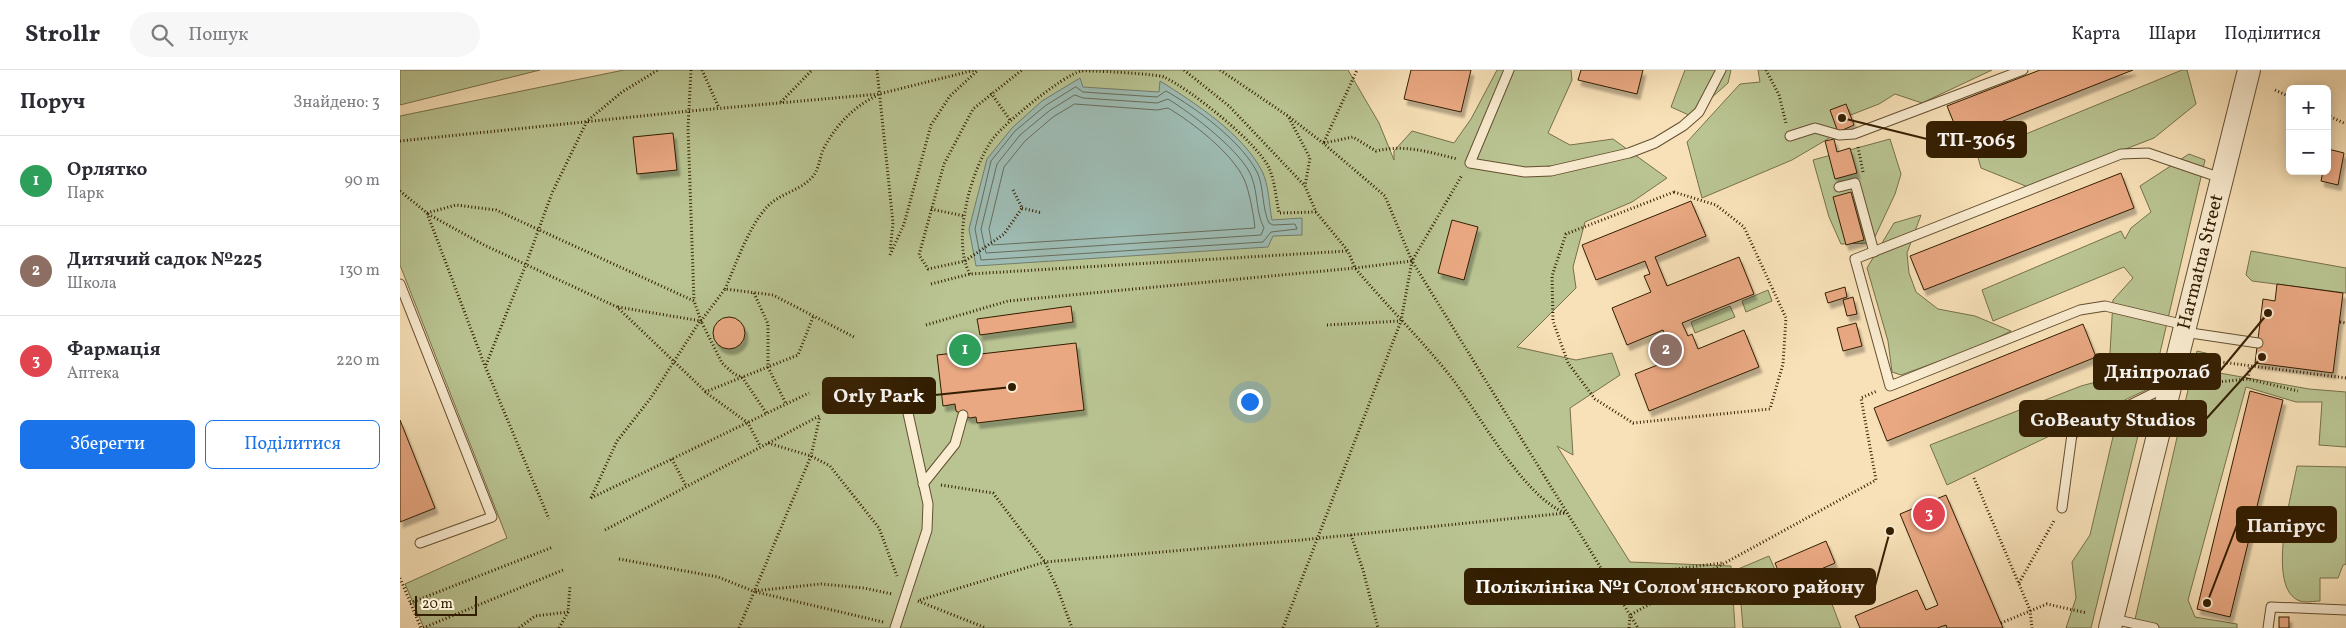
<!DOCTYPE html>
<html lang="uk">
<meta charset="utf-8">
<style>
:root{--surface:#fff;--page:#f7f7f7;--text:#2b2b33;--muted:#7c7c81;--line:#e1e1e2;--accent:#1a73e8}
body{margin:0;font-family:Vollkorn,serif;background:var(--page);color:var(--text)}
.controls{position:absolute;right:15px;top:15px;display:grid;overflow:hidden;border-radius:8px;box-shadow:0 2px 12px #0003}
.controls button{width:45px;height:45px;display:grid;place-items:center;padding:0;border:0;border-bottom:1px solid var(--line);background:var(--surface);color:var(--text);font:25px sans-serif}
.scale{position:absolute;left:15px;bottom:12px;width:62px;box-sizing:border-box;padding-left:5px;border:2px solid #331e01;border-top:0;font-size:14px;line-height:18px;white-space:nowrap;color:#331e01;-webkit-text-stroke:4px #faecd1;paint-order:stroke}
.you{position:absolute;left:849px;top:331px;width:18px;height:18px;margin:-12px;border:4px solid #fff;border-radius:50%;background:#1a73e8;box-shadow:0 0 0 8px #1a73e833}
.badge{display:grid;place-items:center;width:32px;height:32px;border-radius:50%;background:var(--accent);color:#fff;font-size:16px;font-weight:700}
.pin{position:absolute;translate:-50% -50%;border:2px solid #fff;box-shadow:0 1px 5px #0006}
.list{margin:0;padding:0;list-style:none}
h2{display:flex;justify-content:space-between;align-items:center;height:65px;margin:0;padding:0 20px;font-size:21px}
h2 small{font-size:16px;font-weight:400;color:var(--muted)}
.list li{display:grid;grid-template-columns:32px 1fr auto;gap:15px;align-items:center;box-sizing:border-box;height:90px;padding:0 20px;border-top:1px solid var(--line)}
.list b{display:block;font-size:19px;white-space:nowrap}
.list p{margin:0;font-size:16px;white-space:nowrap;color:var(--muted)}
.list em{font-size:16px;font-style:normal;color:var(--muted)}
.actions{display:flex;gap:10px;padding:15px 20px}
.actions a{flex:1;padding:11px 0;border:1px solid var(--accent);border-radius:8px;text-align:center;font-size:18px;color:var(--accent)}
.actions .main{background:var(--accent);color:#fff}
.icon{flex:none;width:28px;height:28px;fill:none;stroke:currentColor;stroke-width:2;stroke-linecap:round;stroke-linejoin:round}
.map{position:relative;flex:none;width:1946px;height:558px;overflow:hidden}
header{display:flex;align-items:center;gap:30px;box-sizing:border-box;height:70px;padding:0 25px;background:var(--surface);border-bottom:1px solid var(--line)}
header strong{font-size:24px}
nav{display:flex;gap:28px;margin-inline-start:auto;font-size:18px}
.search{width:350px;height:45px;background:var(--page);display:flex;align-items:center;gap:12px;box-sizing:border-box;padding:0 18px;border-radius:28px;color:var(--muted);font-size:19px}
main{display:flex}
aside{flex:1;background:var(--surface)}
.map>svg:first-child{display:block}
.green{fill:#b9c492;stroke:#76714a}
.water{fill:#9ebcb4;stroke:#737d6c}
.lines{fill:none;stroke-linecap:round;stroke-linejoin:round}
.shore{stroke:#686d5a;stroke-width:1}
.building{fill:#e9a882;stroke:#331e01;filter:url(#shadow)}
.service-casing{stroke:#644f2f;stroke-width:11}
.tertiary-casing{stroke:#644f2f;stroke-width:24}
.path{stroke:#331e01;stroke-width:3;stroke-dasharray:1 2.5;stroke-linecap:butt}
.service{stroke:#faecd1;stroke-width:9}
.tertiary{stroke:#faecd1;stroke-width:22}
.labels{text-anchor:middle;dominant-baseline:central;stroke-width:4.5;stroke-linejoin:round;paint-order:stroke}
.street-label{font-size:19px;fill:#331e01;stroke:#faecd1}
.leader{fill:none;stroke:#331e01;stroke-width:2}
.callout-dot{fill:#331e01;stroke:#faecd1;stroke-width:2}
.callout{fill:#331e01;stroke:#331e01;stroke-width:2}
.callout-label{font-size:20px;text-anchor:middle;font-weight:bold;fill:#fff}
</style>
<header>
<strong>Strollr</strong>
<div class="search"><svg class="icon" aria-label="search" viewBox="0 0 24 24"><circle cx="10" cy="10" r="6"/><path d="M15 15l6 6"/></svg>Пошук</div>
<nav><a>Карта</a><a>Шари</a><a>Поділитися</a></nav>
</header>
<main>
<aside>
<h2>Поруч<small>Знайдено: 3</small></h2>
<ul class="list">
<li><span class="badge" style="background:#2e9e5b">1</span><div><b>Орлятко</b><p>Парк</p></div><em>90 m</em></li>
<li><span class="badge" style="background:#8d6e63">2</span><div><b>Дитячий садок №225</b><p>Школа</p></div><em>130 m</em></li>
<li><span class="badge" style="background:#e0444e">3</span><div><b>Фармація</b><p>Аптека</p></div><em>220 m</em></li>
</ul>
<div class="actions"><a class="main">Зберегти</a><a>Поділитися</a></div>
</aside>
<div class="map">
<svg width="1946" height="558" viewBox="0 0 1946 558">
<defs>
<filter id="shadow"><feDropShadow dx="3" dy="5.5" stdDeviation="1" flood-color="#0004"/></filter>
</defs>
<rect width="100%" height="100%" fill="#f8e1b8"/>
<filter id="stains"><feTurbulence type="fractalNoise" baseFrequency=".004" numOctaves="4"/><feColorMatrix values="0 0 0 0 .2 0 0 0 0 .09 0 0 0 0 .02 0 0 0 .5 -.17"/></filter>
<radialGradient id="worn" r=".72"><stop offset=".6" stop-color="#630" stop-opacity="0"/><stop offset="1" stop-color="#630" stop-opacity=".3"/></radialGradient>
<g class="green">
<polygon points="0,0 140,0 0,35"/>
<polygon points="224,0 948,0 979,53 994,90 994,81 1012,61 1054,73 1071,49 1097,0 1171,0 1172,10 1148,63 1170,75 1213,69 1267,108 1232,132 1185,152 1173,197 1176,218 1117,277 1176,290 1212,283 1220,305 1170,338 1173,385 1157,376 1230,492 1331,496 1335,558 24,558 5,514 107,468 0,195 0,46"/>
<polygon points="1285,0 1331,0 1328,13 1291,46 1271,37"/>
<polygon points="1358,0 1592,0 1522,33 1495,24 1479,34 1448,46 1443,60 1392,90 1302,128 1287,72 1340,14 1360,12"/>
<polygon points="1782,0 1787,0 1796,34 1754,68 1628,117 1581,98 1577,84"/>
<polygon points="1490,69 1501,104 1495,124 1472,173 1441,174 1429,147 1413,90"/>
<polygon points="1789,84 1805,90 1752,317 1547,415 1530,375 1681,316 1718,306 1710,283 1713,230 1733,208 1724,197 1593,251 1582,220 1721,161 1725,169 1731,158 1751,142 1740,116"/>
<polygon points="1521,145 1507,183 1509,203 1516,222 1538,239 1575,246 1611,261 1581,276 1501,305 1492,302 1488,271 1467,198 1494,153"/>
<polygon points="1851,181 1946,198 1946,223 1852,211 1846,205"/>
<polygon points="1368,220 1372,231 1346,242 1342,231"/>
<polygon points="1330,236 1335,247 1295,263 1291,252"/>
<polygon points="1797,281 1814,285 1814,302 1909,319 1946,322 1946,377 1919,375 1922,332 1896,332 1846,317 1788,530 1795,547 1837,554 1837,558 1733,558"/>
<polygon points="1743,345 1691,558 1666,558 1676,528 1672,492 1690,465 1716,354"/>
<path d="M 1897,396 L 1946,397 L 1946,494 L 1943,495 L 1938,508 L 1920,508 L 1920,531 C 1914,531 1906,533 1900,531 C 1865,519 1892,423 1897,396 Z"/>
<polygon points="1369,486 1384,520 1420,502 1441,558 1343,558 1338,499"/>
</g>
<path class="water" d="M 680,8 L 683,17 L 759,22 L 760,11 C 795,33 843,64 862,101 C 869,115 869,135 872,150 L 902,148 L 902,165 L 873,166 L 868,177 L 576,196 L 569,159 L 587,89 L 612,58 L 642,31 Z"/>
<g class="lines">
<g class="shore">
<path d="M 676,17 L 683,22 L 757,27 L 766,21 C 796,38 843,72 858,104 C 864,119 862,138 869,153 L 873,155 L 895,154 L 897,159 L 871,162 L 863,172 L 581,190 L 575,159 L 591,91 L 615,61 L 645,36 Z"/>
<path d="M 675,25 L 683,28 L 757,33 L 768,29 C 791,43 844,83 852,108 C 858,124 856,143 864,158 L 861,165 L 586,183 L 581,159 L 597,94 L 620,65 L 649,41 Z"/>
<path d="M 675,34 L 757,40 L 768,38 C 792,52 832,83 844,109 C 849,119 854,147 855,158 L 592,175 L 589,159 L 604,97 L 625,71 L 653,47 Z"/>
</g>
</g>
<g class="building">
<polygon points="1011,0 1071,0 1061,42 1004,29"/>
<polygon points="1181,0 1243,0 1237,24 1178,10"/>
<polygon points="1640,0 1733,0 1560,68 1547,36"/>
<polygon points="1446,34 1454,55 1438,62 1430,40"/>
<polygon points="273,63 277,100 237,104 233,67"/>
<polygon points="1434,69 1437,82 1450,78 1457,103 1435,109 1425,71"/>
<polygon points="1928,79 1944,83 1938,115 1921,111 1923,101 1927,101"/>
<polygon points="1721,103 1734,138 1524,220 1510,186"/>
<polygon points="1451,122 1464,170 1446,175 1433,127"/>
<polygon points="1291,131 1306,166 1255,187 1267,216 1339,187 1354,224 1282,253 1288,266 1292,264 1298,279 1344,260 1359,297 1249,341 1235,304 1280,286 1274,271 1268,273 1263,260 1227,275 1212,238 1251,222 1244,206 1250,204 1245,191 1196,210 1182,175"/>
<polygon points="1052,150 1078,157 1064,210 1038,203"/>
<polygon points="1877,214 1943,223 1933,303 1855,293 1863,229 1875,231"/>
<polygon points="1445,217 1447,227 1428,233 1425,223"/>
<polygon points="1453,227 1457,244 1447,246 1443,230"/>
<polygon points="671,236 673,252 580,265 577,249"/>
<circle cx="329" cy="263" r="16"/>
<polygon points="1456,253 1462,276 1443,281 1437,258"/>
<polygon points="1683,254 1696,287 1487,371 1474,338"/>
<polygon points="676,273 684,340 577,353 576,347 570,348 556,341 555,334 543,336 537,285 572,281 572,285"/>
<polygon points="1850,321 1883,330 1830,547 1797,539"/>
<polygon points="0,350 35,438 0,452"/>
<polygon points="1546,425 1603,558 1547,558 1546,555 1537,558 1460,558 1455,546 1517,520 1526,540 1538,535 1500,444"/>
<polygon points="1426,471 1435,493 1384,515 1375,493"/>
<rect x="1879" y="547" width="10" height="11"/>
</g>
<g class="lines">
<g class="service-casing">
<g id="service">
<polyline points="1109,0 1070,93 1125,102 1151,101 1229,83 1255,73 1283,56 1299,42 1321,0"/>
<polyline points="1390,66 1415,58 1439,65 1454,64 1623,0"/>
<polyline points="1439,117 1455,113 1474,182"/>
<polyline points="0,214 92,447 20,473"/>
<polyline points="1785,255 1705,236 1680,240 1490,316 1455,189 1721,84 1748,83 1821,108"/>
<polyline points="1784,262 1858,273"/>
<polyline points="523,414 555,374 563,345"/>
<polyline points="1662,438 1672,364 1766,317"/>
<polyline points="1713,549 1754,558"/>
<polyline points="495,558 527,460 528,434 506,334"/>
<polyline points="1868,558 1871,537 1946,540"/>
</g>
</g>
<g class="tertiary-casing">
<polyline id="tertiary" points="1710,558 1849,0"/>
</g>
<g class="path">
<polyline points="291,0 288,58 294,231"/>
<polyline points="302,0 319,38"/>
<polyline points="477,0 493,153 490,181"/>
<path d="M 784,0 L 829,36 L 905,116 L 916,142 L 948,181 L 955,198 C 986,235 1021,269 1051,307 C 1080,345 1122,425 1165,443"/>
<polyline points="820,0 888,46 923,73 985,126 1012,191 1238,558"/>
<polyline points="1366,0 1379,25 1386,53"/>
<polyline points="1875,20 1890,27"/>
<polyline points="591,23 610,50"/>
<polyline points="381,32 412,0"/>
<polyline points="1927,45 1946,54"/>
<polyline points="889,48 910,88 905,116"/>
<polyline points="0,71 290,41 479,24 575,0"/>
<polyline points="924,72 957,0"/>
<path d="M 924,73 L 953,67 L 976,81 C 1005,74 1029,82 1057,89"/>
<polyline points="1458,77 1463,102"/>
<polyline points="613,120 622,138 604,164 565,191 528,199 519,185 544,94 573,39 622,0"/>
<polyline points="0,121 27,143 85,296 149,449"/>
<polygon points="1274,122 1316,135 1344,157 1386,248 1383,294 1370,339 1233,353 1195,329 1168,293 1153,251 1152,206 1166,164"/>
<polyline points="622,138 642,143"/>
<polyline points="531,139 564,146"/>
<polyline points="27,143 56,135 96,140 294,231 301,251 322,293 334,304 342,307 367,344"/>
<polyline points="28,144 84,175 217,237 308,324 348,353 360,376"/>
<polyline points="490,185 504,154 531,55 550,26 578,0"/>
<path d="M 570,204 C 551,171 571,100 592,70 C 603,54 662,6 681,1 C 688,0 758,4 764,7 C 790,19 858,73 869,98 C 875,111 876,129 879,143 L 916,142"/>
<polyline points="531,214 570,204 947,181"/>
<path d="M 325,219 C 336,194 349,156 367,137 C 381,122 402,121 414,105 C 419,98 420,87 423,80 C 435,56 453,37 476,26"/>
<polyline points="354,223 368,254 368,297 386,334"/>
<polyline points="218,237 301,251 325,219 373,225 454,267"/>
<polyline points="1940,252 1946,253"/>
<polyline points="526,255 608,231 955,198 1012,191"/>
<polyline points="927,255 1000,251"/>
<polyline points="1813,291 1946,308"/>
<polyline points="86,295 126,194 152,123 187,51 222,22 258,0"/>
<polyline points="1848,309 1850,296"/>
<polyline points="1808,313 1848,309 1898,321"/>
<polyline points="502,314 503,322"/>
<polyline points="305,322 398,285 413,247"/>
<polyline points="368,373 411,386 430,396 479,458 497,506"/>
<polyline points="272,389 286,416"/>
<polyline points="1574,408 1630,540 1632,558"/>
<polyline points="541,415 593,423 645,492 658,520 672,558"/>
<polyline points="191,428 409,323"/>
<polyline points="191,428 217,371 250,329 300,251"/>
<polyline points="205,460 421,345"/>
<polyline points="951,465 963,500 978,558"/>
<polyline points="219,489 318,507 353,521 421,514 464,518 492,524"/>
<polyline points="0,508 21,558"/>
<polyline points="1206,508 1322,493"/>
<polyline points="1619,513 1655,449"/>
<polyline points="356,522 483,552"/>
<polyline points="520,530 645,492 901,470 1166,443"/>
<polyline points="518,531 586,558"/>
<polyline points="10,533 153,477"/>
<polyline points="1601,553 1647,534 1687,543"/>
<polyline points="23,558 163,500"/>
<polyline points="119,558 135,546 168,542"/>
<polyline points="159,558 168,542 170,516"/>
<polyline points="339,558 411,386 420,346"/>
<polyline points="883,558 1001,251 1012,191 1062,105"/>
<polyline points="1229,558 1230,545 1476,410 1461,328 1477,321"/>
</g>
<use href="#service" class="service"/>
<use href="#tertiary" class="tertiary"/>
</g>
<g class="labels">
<g class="street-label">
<text transform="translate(1801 192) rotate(-76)">Harmatna Street</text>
</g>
</g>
<path class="leader" d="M1442 48L1527 69M1868 243L1820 301M612 317L535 325M1862 287L1806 349M1807 533L1837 455M1490 461L1475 516"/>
<g class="callout-dot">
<circle cx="1442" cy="48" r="5"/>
<circle cx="1868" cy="243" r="5"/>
<circle cx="612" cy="317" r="5"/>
<circle cx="1862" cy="287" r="5"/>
<circle cx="1807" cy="533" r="5"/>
<circle cx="1490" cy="461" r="5"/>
</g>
<g class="callout">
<rect x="1527" y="52" width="99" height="35" rx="5"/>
<rect x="1694" y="284" width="126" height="35" rx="5"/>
<rect x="423" y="308" width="112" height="35" rx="5"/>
<rect x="1620" y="331" width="186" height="35" rx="5"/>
<rect x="1837" y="437" width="99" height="35" rx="5"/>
<rect x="1065" y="499" width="410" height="35" rx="5"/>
</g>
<g class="callout-label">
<text x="1576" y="76">ТП-3065</text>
<text x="1757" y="308">Дніпролаб</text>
<text x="479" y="332">Orly Park</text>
<text x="1713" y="356">GoBeauty Studios</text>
<text x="1886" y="462">Папірус</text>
<text x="1270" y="523">Поліклініка №1 Солом'янського району</text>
</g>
<rect width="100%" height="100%" filter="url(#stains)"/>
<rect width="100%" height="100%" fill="url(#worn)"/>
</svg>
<div class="controls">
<button>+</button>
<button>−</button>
</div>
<div class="scale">20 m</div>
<div class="you"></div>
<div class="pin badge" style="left:565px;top:280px;background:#2e9e5b">1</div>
<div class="pin badge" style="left:1266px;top:280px;background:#8d6e63">2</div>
<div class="pin badge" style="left:1529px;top:444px;background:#e0444e">3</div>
</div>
</main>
